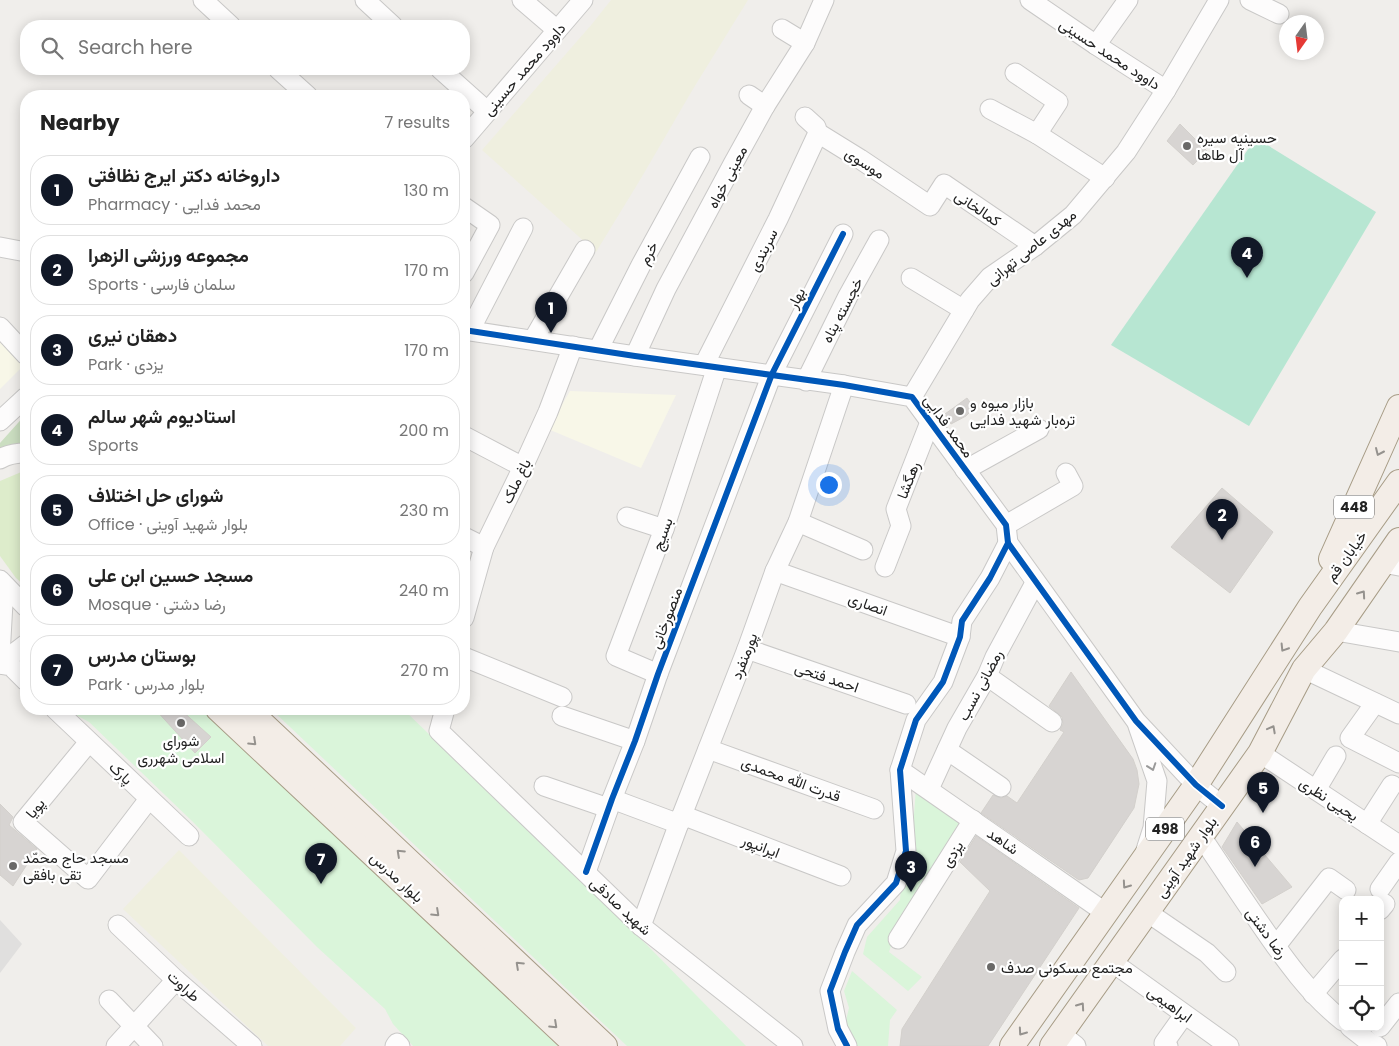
<!DOCTYPE html>
<meta charset="utf-8">
<style>
:root{--surface:#fff;--page:#f2f2f2;--text:#222;--muted:#767676;--line:#e0e0e0;--accent:#111827}
body{margin:0;font-family:Poppins,Vazirmatn,sans-serif;background:var(--page);color:var(--text)}
.controls{position:absolute;right:15px;bottom:15px;display:grid;overflow:hidden;border-radius:10px;box-shadow:0 2px 12px #0003}
.controls button{width:45px;height:45px;display:grid;place-items:center;padding:0;border:0;border-bottom:1px solid var(--line);background:var(--surface);color:var(--text);font:25px sans-serif}
.compass{position:absolute;left:1279px;top:15px;width:45px;height:45px;border-radius:50%;background:var(--surface);box-shadow:0 2px 12px #0003;rotate:194deg}
.you{position:absolute;left:828px;top:484px;width:18px;height:18px;margin:-12px;border:4px solid #fff;border-radius:50%;background:#1a73e8;box-shadow:0 0 0 8px #1a73e833}
.badge{display:grid;place-items:center;width:32px;height:32px;border-radius:50%;background:var(--accent);color:#fff;font-size:16px;font-weight:700}
.pin{position:absolute;translate:-50% -41px;filter:drop-shadow(0 1px 2px #0008)}
.pin::after{content:'';position:absolute;top:26px;width:18px;height:15px;background:inherit;clip-path:polygon(0 0,100% 0,50% 100%)}
.list{margin:0;padding:0;list-style:none}
h2{display:flex;justify-content:space-between;align-items:center;height:65px;margin:0;padding:0 20px;font-size:21px}
h2 small{font-size:16px;font-weight:400;color:var(--muted)}
.list li{display:grid;grid-template-columns:32px 1fr auto;gap:15px;align-items:center;box-sizing:border-box;height:70px;margin:0 10px 10px;padding:0 10px;border:1px solid var(--line);border-radius:20px}
.list b{display:block;font-size:19px;white-space:nowrap}
.list p{margin:0;font-size:16px;white-space:nowrap;color:var(--muted)}
.list em{font-size:16px;font-style:normal;color:var(--muted)}
.icon{flex:none;width:28px;height:28px;fill:none;stroke:currentColor;stroke-width:2;stroke-linecap:round;stroke-linejoin:round}
.map{position:relative;flex:none;width:1399px;height:1046px;overflow:hidden}
.search{position:absolute;background:var(--surface);box-shadow:0 2px 12px #0003;left:20px;top:20px;width:450px;height:55px;display:flex;align-items:center;gap:12px;box-sizing:border-box;padding:0 18px;border-radius:20px;color:var(--muted);font-size:19px}
.panel{position:absolute;background:var(--surface);box-shadow:0 2px 12px #0003;left:20px;top:90px;width:450px;height:625px;border-radius:20px}
.map>svg:first-child{display:block}
.education{fill:#f8f7e8}
.farmland{fill:#efefdf}
.grass{fill:#ddeccb}
.forest{fill:#cbdec1}
.park{fill:#daf5da}
.pitch{fill:#b7e6d2}
.parking{fill:#e0dfde}
.building{fill:#d7d4d2;stroke:#d3d0cc}
.lines{fill:none;stroke-linecap:round;stroke-linejoin:round}
.minor-casing{stroke:#c9c8c7;stroke-width:21}
.major-casing{stroke:#a79c86;stroke-width:26}
.minor{stroke:#fdfcfc;stroke-width:19}
.major{stroke:#f3ede7;stroke-width:24}
.cycleway-casing{stroke:#fff;stroke-width:9}
.cycleway{stroke:#0057b8;stroke-width:6}
.oneway{stroke:#95928e}
.oneway2{stroke:#9a9a9a}
.poi-dot{fill:#6a6968;stroke:#fff;stroke-width:2}
.labels{text-anchor:middle;dominant-baseline:central;stroke-width:4.5;stroke-linejoin:round;paint-order:stroke}
.shield{fill:#fff;stroke:#646464;stroke-width:1}
.shield-label{font-size:14px;font-weight:bold;fill:#222}
.street-label{font-size:15px;fill:#222;stroke:#fff}
.poi-label{font-size:15px;fill:#222;stroke:#fff;text-anchor:start}
</style>
<div class="map">
<svg width="1399" height="1046" viewBox="0 0 1399 1046">
<rect width="100%" height="100%" fill="#f0eeeb"/>
<g class="education">
<polygon points="0,341 23,366 0,389"/>
<polygon points="570,391 676,395 641,468 548,429"/>
</g>
<g class="farmland">
<polygon points="611,0 748,0 693,89 640,180 596,252 482,150 592,24"/>
<polygon points="179,850 356,1028 340,1046 268,1046 123,909"/>
</g>
<polygon class="grass" points="26,470 26,587 16,578 0,556 0,481"/>
<polygon class="forest" points="26,414 26,442 15,445 0,450 0,443"/>
<g class="park">
<polygon points="65,709 203,709 558,1046 413,1046 393,1024 385,1009 317,947 192,821 89,722"/>
<polygon points="271,709 403,709 646,944 746,1046 627,1046"/>
<polygon points="916,788 964,821 893,940 889,952 922,977 908,991 863,954 867,937 900,900 901,885 915,865 911,855"/>
<polygon points="852,971 897,1010 890,1020 888,1046 851,1046 844,1028 849,1008 844,991"/>
</g>
<polygon class="pitch" points="1256,138 1376,212 1249,426 1111,345"/>
<polygon class="parking" points="0,920 22,944 0,973"/>
<g class="building">
<polygon points="1180,124 1207,151 1193,165 1167,141"/>
<polygon points="967,398 974,408 966,416 951,424 945,414"/>
<polygon points="1222,488 1273,532 1230,593 1171,547"/>
<polygon points="1071,672 1133,759 1137,770 1139,784 1134,808 1088,878 1079,880 981,813 993,795 1001,798 1007,796 1017,803 1064,732 1060,730 1063,724 1062,717 1049,706"/>
<polygon points="155,709 180,709 211,737 195,753"/>
<polygon points="0,804 13,817 9,825 37,849 13,886 0,875"/>
<polygon points="1237,822 1292,887 1262,904 1222,847"/>
<polygon points="976,836 1079,908 988,1046 900,1046 902,1029 990,891 960,862"/>
</g>
<g class="lines">
<g class="minor-casing">
<g id="minor">
<polyline points="203,0 231,26"/>
<polyline points="365,0 393,26"/>
<polyline points="522,0 557,30"/>
<polyline points="1030,0 1096,45 1166,90"/>
<polyline points="1250,0 1279,14"/>
<polyline points="782,29 805,43"/>
<polyline points="1096,45 1128,0"/>
<polyline points="278,69 308,96"/>
<polyline points="440,69 487,111"/>
<polyline points="1015,73 1058,102 1037,134 1105,178"/>
<polyline points="749,95 765,106"/>
<polyline points="990,109 1037,134"/>
<polyline points="805,117 816,127 818,133 860,159 930,206 944,184 1035,246"/>
<polyline points="464,139 583,0"/>
<polyline points="464,207 490,225 464,273"/>
<polyline points="0,247 26,252"/>
<polyline points="911,278 964,310"/>
<polyline points="0,327 26,355"/>
<polyline points="464,330 635,356 844,385 912,397 1006,525 1008,543 1136,721 1196,785 1222,806"/>
<polyline points="470,330 523,228"/>
<polyline points="533,340 585,250"/>
<polyline points="598,350 641,265 700,157"/>
<polyline points="635,356 666,289 733,164 765,106 805,43 824,0"/>
<polyline points="704,365 778,219 818,133"/>
<polyline points="806,381 848,296 879,240"/>
<polyline points="912,397 970,300 990,277 1035,246 1073,215 1126,152 1166,90 1219,0"/>
<polyline points="0,421 26,397"/>
<polyline points="464,436 523,467"/>
<path d="M 0,459 C 8,454 17,453 26,453"/>
<polyline points="965,470 1039,429"/>
<polyline points="627,517 664,529"/>
<polyline points="798,522 863,550"/>
<polyline points="1006,525 1073,486 1066,473"/>
<polyline points="464,537 484,547"/>
<polyline points="1383,563 1399,566"/>
<polyline points="885,567 901,526 896,509 930,422"/>
<polyline points="775,571 960,637"/>
<polyline points="0,580 26,607"/>
<polyline points="464,618 484,547 523,467 548,412 573,346"/>
<polyline points="1336,631 1399,642"/>
<polyline points="747,649 906,704"/>
<polyline points="0,656 4,585"/>
<polyline points="464,657 562,697"/>
<polyline points="0,664 26,644"/>
<polyline points="0,664 11,666 26,681"/>
<polyline points="1304,669 1399,714"/>
<polyline points="658,674 616,656 664,529 717,367"/>
<polyline points="987,676 1052,722"/>
<polyline points="1375,703 1350,738 1399,763"/>
<polyline points="55,709 189,836"/>
<polyline points="445,709 439,731 641,926 793,1046"/>
<polyline points="562,716 635,741"/>
<polyline points="1138,726 1157,781 1153,828 1146,850"/>
<polyline points="89,742 23,822 88,879 149,799"/>
<polyline points="708,749 874,809"/>
<polyline points="947,750 1001,787"/>
<polyline points="1260,753 1399,845"/>
<polyline points="900,770 1106,913"/>
<polyline points="544,786 608,808"/>
<polyline points="929,789 957,728 987,676 995,657 1035,583"/>
<polyline points="1316,790 1336,756"/>
<polyline points="612,799 679,824"/>
<polyline points="682,815 841,876"/>
<polyline points="1367,824 1392,785"/>
<path d="M 1201,836 C 1221,866 1241,896 1261,925 C 1285,960 1310,995 1343,1021"/>
<polyline points="586,872 612,799 635,741 658,674 772,374 843,234"/>
<polyline points="1380,889 1399,862"/>
<polyline points="1380,910 1385,904"/>
<polyline points="1147,912 1207,953 1226,972"/>
<polyline points="118,925 176,980 252,1046"/>
<polyline points="641,926 682,815 747,649 775,571 798,522 844,385"/>
<polyline points="898,939 973,820"/>
<polyline points="1276,946 1329,878 1346,890"/>
<polyline points="1112,962 1229,1046"/>
<polyline points="1313,994 1343,959"/>
<polyline points="109,1000 153,1046"/>
<polyline points="1350,1027 1369,1042 1377,1046"/>
<polyline points="1380,1027 1399,1003"/>
<polyline points="1061,1034 1076,1046"/>
<polyline points="116,1046 176,980"/>
<polyline points="395,1046 397,1043 400,1046"/>
<polyline points="847,1046 838,1029 830,991 845,952 857,925 896,883 906,851 900,770 916,720 943,682 960,637 962,621 990,578 1008,543"/>
<polyline points="1168,1046 1164,1043 1184,1015"/>
</g>
</g>
<g class="major-casing">
<g id="major">
<polyline points="1331,559 1399,407"/>
<polyline points="218,709 577,1046"/>
<polyline points="247,709 605,1046"/>
<polyline points="1012,1046 1196,785 1310,607 1399,482"/>
<polyline points="1052,1046 1260,753 1304,669 1336,631 1399,540"/>
</g>
</g>
<use href="#minor" class="minor"/>
<use href="#major" class="major"/>
<g class="cycleway-casing">
<g id="cycleway">
<polyline points="464,330 635,356 844,385 912,397 1006,525 1008,543 1136,721 1196,785 1222,806"/>
<polyline points="586,872 612,799 635,741 658,674 772,374 843,234"/>
<polyline points="847,1046 838,1029 830,991 845,952 857,925 896,883 906,851 900,770 916,720 943,682 960,637 962,621 990,578 1008,543"/>
</g>
</g>
<use href="#cycleway" class="cycleway"/>
</g>
<defs><path id="oneway-chevron" d="M-2-3.5L2.5 0L-2 3.5" fill="none" stroke-width="1.6" stroke-linecap="round" stroke-linejoin="round" transform="scale(1.25)"/></defs>
<g class="oneway">
<use href="#oneway-chevron" transform="translate(1379 452) rotate(114)"/>
<use href="#oneway-chevron" transform="translate(1362 594) rotate(-55)"/>
<use href="#oneway-chevron" transform="translate(1284 648) rotate(122)"/>
<use href="#oneway-chevron" transform="translate(1272 729) rotate(-62)"/>
<use href="#oneway-chevron" transform="translate(253 742) rotate(43)"/>
<use href="#oneway-chevron" transform="translate(400 853) rotate(-137)"/>
<use href="#oneway-chevron" transform="translate(1126 885) rotate(125)"/>
<use href="#oneway-chevron" transform="translate(436 913) rotate(43)"/>
<use href="#oneway-chevron" transform="translate(519 965) rotate(-137)"/>
<use href="#oneway-chevron" transform="translate(1081 1006) rotate(-55)"/>
<use href="#oneway-chevron" transform="translate(554 1025) rotate(43)"/>
<use href="#oneway-chevron" transform="translate(1022 1032) rotate(125)"/>
</g>
<use class="oneway2" href="#oneway-chevron" transform="translate(1152 767) rotate(71)"/>
<g class="poi-dot">
<circle cx="1187" cy="146" r="5"/>
<circle cx="960" cy="411" r="5"/>
<circle cx="181" cy="723" r="5"/>
<circle cx="13" cy="866" r="5"/>
<circle cx="991" cy="967" r="5"/>
</g>
<g class="labels">
<g class="shield">
<rect x="1334" y="495.5" width="40" height="23" rx="4"/>
<rect x="1146" y="817.5" width="38" height="23" rx="4"/>
</g>
<g class="shield-label">
<text x="1354" y="507">448</text>
<text x="1165" y="829">498</text>
</g>
<g class="street-label">
<text transform="translate(1110 54) rotate(33)">داوود محمد حسینی</text>
<text transform="translate(524 69) rotate(-49)">داوود محمد حسینی</text>
<text transform="translate(865 163) rotate(33)">موسوی</text>
<text transform="translate(727 177) rotate(-62)">معینی خواه</text>
<text transform="translate(978 208) rotate(34)">کمالخانی</text>
<text transform="translate(1031 247) rotate(-39)">مهدی عاصی تهرانی</text>
<text transform="translate(763 250) rotate(-63)">سربندی</text>
<text transform="translate(648 253) rotate(-62)">خرم</text>
<text transform="translate(796 298) rotate(-63)">بهار</text>
<text transform="translate(842 310) rotate(-62)">خجسته پناه</text>
<text transform="translate(949 426) rotate(54)">محمد فدایی</text>
<text transform="translate(908 480) rotate(-69)">رهگشا</text>
<text transform="translate(516 481) rotate(-64)">باغ ملک</text>
<text transform="translate(662 534) rotate(-70)">بسیج</text>
<text transform="translate(1346 556) rotate(-54)">خیابان قم</text>
<text transform="translate(868 604) rotate(20)">انصاری</text>
<text transform="translate(666 618) rotate(-69)">منصورخانی</text>
<text transform="translate(744 656) rotate(-69)">پورمنفرد</text>
<text transform="translate(827 677) rotate(19)">احمد فتحی</text>
<text transform="translate(980 685) rotate(-62)">رمضانی نسب</text>
<text transform="translate(121 773) rotate(43)">پارک</text>
<text transform="translate(791 779) rotate(20)">قدرت الله محمدی</text>
<text transform="translate(1329 799) rotate(33)">یحیی نظری</text>
<text transform="translate(35 808) rotate(-51)">پویا</text>
<text transform="translate(1003 841) rotate(35)">شاهد</text>
<text transform="translate(761 846) rotate(21)">ایرانپور</text>
<text transform="translate(952 854) rotate(-58)">یزدی</text>
<text transform="translate(1186 857) rotate(-55)">بلوار شهید آوینی</text>
<text transform="translate(397 877) rotate(43)">بلوار مدرس</text>
<text transform="translate(621 906) rotate(43)">شهید صادقی</text>
<text transform="translate(1267 933) rotate(54)">رضا دشتی</text>
<text transform="translate(184 986) rotate(42)">طراوت</text>
<text transform="translate(1170 1004) rotate(36)">ابراهیمی</text>
</g>
<g class="poi-label">
<text x="1197" y="137">حسینیه سیره<tspan x="1197" dy="17">آل طاها</tspan></text>
<text x="970" y="402">بازار میوه و<tspan x="970" dy="17">تره‌بار شهید فدایی</tspan></text>
<text x="181" y="740" text-anchor="middle">شورای<tspan x="181" dy="17">اسلامی شهرری</tspan></text>
<text x="23" y="857">مسجد حاج محمّد<tspan x="23" dy="17">تقی بافقی</tspan></text>
<text x="1001" y="967">مجتمع مسکونی صدف</text>
</g>
</g>
</svg>
<div class="controls">
<button>+</button>
<button>−</button>
<button><svg class="icon" aria-label="locate" viewBox="0 0 24 24"><circle cx="12" cy="12" r="6"/><path d="M12 2v4M12 18v4M2 12h4M18 12h4"/></svg></button>
</div>
<svg class="compass" viewBox="-18 -18 36 36"><path d="M0-13l5 13h-10z" fill="#e53935"/><path d="M0 13l5-13h-10z" fill="#767676"/></svg>
<div class="you"></div>
<div class="pin badge" style="left:551px;top:333px">1</div>
<div class="pin badge" style="left:1222px;top:540px">2</div>
<div class="pin badge" style="left:911px;top:892px">3</div>
<div class="pin badge" style="left:1247px;top:278px">4</div>
<div class="pin badge" style="left:1263px;top:813px">5</div>
<div class="pin badge" style="left:1255px;top:867px">6</div>
<div class="pin badge" style="left:321px;top:884px">7</div>
<div class="search"><svg class="icon" aria-label="search" viewBox="0 0 24 24"><circle cx="10" cy="10" r="6"/><path d="M15 15l6 6"/></svg>Search here</div>
<section class="panel">
<h2>Nearby<small>7 results</small></h2>
<ul class="list">
<li><span class="badge">1</span><div><b>داروخانه دکتر ایرج نظافتی</b><p>Pharmacy · محمد فدایی</p></div><em>130 m</em></li>
<li><span class="badge">2</span><div><b>مجموعه ورزشی الزهرا</b><p>Sports · سلمان فارسی</p></div><em>170 m</em></li>
<li><span class="badge">3</span><div><b>دهقان نیری</b><p>Park · یزدی</p></div><em>170 m</em></li>
<li><span class="badge">4</span><div><b>استادیوم شهر سالم</b><p>Sports</p></div><em>200 m</em></li>
<li><span class="badge">5</span><div><b>شورای حل اختلاف</b><p>Office · بلوار شهید آوینی</p></div><em>230 m</em></li>
<li><span class="badge">6</span><div><b>مسجد حسین ابن علی</b><p>Mosque · رضا دشتی</p></div><em>240 m</em></li>
<li><span class="badge">7</span><div><b>بوستان مدرس</b><p>Park · بلوار مدرس</p></div><em>270 m</em></li>
</ul>
</section>
</div>
